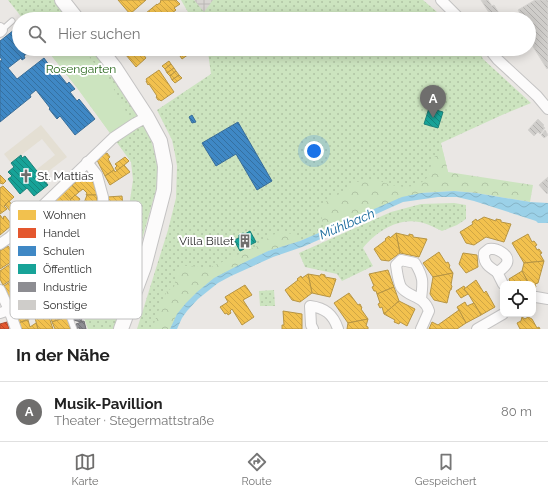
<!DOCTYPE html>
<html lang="de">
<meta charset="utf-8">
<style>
:root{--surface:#fff;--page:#f2f2f2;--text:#222;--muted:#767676;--line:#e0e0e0;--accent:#6f6e6d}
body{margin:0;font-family:Raleway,sans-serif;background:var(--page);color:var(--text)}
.controls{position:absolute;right:12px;bottom:12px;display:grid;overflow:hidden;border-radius:8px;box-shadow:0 2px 10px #0003}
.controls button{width:36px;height:36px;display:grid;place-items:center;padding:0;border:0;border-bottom:1px solid var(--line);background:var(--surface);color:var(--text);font:20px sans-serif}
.you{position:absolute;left:314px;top:151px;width:14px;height:14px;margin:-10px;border:3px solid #fff;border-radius:50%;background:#1a73e8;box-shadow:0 0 0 6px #1a73e833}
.badge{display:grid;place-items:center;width:26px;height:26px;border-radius:50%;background:var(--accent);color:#fff;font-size:13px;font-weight:700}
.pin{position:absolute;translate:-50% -33px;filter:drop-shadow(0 1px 2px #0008)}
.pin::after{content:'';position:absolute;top:21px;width:14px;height:12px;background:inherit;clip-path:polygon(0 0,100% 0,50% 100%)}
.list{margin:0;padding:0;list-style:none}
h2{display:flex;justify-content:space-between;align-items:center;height:52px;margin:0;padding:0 16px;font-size:17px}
h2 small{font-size:13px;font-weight:400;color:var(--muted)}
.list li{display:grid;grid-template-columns:26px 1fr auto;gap:12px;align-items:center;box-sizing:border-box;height:60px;padding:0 16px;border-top:1px solid var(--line)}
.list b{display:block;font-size:15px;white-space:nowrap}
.list p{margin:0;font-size:13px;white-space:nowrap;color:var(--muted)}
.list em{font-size:13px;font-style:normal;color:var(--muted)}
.icon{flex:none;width:22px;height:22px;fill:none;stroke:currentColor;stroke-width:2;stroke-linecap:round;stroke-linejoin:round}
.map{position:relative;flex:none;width:548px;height:329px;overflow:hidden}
.search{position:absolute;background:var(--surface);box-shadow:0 2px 10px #0003;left:12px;right:12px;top:12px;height:44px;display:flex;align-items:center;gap:10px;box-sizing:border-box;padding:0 14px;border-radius:22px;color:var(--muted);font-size:15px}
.sheet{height:112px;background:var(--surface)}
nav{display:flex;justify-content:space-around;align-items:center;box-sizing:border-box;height:56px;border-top:1px solid var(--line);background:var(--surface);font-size:11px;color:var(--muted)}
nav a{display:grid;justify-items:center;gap:2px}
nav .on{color:var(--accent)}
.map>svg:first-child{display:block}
.education{fill:#e4dfd3}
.grass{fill:url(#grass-dots)}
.forest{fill:url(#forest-crowns)}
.garden{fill:#cce4bf}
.plaza{fill:url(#plaza-grid)}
.water{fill:url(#water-waves)}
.homes{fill:url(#homes-back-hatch);stroke:#b79544}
.shops{fill:url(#shops-back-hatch);stroke:#ad4a2e}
.schools{fill:url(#schools-back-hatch);stroke:#3a6d97}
.public{fill:url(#public-back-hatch);stroke:#1e8078}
.industry{fill:url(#industry-back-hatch);stroke:#707074}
.building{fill:url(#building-back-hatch);stroke:#d5d3d0}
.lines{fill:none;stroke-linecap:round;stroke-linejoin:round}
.lane-casing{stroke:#c4c3c3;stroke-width:7}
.street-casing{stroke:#c4c3c3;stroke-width:12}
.secondary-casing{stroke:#c4c3c3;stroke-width:16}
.lane{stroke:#fcfbfb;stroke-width:5}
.street{stroke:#fcfbfb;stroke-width:10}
.secondary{stroke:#fcfbfb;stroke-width:14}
.labels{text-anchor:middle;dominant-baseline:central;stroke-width:4;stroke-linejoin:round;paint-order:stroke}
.park-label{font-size:12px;fill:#2a691e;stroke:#fff}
.poi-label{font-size:12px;fill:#2d2d2d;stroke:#fff;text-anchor:start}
.water-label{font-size:13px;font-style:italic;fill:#13669a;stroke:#fff}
.key{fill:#fff;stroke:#c0c0c0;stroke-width:1}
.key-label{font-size:11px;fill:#2d2d2d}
</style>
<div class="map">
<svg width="548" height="329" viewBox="0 0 548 329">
<defs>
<pattern id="grass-dots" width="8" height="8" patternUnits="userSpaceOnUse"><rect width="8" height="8" fill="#cce4bf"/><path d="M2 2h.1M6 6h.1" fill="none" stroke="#b0c4a4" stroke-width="1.8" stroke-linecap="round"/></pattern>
<pattern id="forest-crowns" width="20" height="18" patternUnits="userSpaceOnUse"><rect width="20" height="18" fill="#cce4bf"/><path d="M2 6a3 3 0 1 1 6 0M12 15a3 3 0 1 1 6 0" fill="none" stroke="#b0c4a4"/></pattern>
<pattern id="plaza-grid" width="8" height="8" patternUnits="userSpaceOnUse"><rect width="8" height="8" fill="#d8d5d2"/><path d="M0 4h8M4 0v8" fill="none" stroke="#bab7b5"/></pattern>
<pattern id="water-waves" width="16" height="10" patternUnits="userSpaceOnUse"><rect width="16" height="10" fill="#9bd1e8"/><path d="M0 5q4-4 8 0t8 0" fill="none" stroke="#86b4c7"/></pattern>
<pattern id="homes-back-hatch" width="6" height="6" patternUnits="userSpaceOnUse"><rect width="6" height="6" fill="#f2c14e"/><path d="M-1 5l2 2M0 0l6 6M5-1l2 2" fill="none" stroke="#d0a644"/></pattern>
<pattern id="shops-back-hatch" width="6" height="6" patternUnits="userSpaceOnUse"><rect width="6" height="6" fill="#e4572e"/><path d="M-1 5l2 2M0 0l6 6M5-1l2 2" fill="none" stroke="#b94828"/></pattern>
<pattern id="schools-back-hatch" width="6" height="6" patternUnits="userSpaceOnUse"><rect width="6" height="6" fill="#3f88c5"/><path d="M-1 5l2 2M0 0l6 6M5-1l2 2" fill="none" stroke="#3570a0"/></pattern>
<pattern id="public-back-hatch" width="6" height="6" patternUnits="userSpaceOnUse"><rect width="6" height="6" fill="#17a398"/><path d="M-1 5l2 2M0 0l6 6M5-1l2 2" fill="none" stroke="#15857c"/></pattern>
<pattern id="industry-back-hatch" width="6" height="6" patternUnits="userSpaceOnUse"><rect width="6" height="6" fill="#8d8d92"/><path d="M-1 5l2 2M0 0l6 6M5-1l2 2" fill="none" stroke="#747478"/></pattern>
<pattern id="building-back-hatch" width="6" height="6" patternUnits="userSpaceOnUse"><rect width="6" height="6" fill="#cfcdca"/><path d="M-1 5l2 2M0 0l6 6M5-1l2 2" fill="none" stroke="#b2b0ae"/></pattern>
</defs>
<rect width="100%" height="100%" fill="#eae7e4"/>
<polygon class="education" points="41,125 67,157 41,177 36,170 55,155 42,139 11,163 4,154"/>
<g class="grass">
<polygon points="8,0 56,0 71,19 23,19"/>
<polygon points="181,0 423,0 445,19 192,19"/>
<polygon points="46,49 95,49 142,118 151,139 156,159 158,173 156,190 136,261 114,329 88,329 84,318 79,290 83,272 104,245 127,220 133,180 131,162 78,89"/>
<polygon points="207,49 478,49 483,59 531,103 502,115 441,143 448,172 421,193 300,241 268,251 214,278 171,326 170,329 137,329 168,230 176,198 177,166 175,154 172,140 157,110 211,74 208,52"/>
<path d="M 454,203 L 466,205 L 466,219 L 457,225 L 442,231 C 435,228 427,223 419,222 C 397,218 376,232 363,248 L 373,266 L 342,281 L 337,274 L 305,267 L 299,253 L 391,212 L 421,204 Z"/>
<polygon points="274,290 275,306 260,306 259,291"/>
</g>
<g class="forest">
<polygon points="443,152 448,172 533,185 530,202 476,193 454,191 421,193 402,197 324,231 320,207 328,200 342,192 353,183 365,180 377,180 391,185 404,187 413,186 422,182 428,177 431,165 434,157"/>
<polygon points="281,233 295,234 300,241 268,251 197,292 186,303 177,314 170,329 152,329 161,304 167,291 174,287 178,268 183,266 189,266 199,267 211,267 262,244 271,235"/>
</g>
<g class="garden">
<polygon points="52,9 60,19 38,19"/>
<path d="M 47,49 L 83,49 C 100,71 122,94 129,121 L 113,137 L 78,89 Z"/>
</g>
<polygon class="plaza" points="194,0 213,0 204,12"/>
<polygon class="water" points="454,191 476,193 530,202 548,203 548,223 538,223 536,221 474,201 457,197 438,197 403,202 305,246 273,257 231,276 218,283 198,299 187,311 182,318 177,329 170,329 177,314 186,303 197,292 214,278 239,265 268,251 300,241 402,197 421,193"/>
<g class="homes">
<polygon points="118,0 146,0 130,14"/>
<polygon points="162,0 176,0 180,4 174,8 176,10 167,17 168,17 166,19 141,19 140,18 157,4 157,5 161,2 160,1"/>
<polygon points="121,49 139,49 146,58 136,67"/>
<polygon points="182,49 185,49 187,51 180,56 177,53"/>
<polygon points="187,51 189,54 182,59 180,56"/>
<polygon points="169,61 171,64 165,69 162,66"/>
<polygon points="171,64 174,68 167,73 165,69"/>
<polygon points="174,68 176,71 170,76 167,73"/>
<polygon points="159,70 174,92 161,101 160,100 158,100 156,97 157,96 149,84 148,85 146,81 147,81 146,79"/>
<polygon points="176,71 179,75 172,80 170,76"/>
<polygon points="179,75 182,78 175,83 172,80"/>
<polygon points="105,152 105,154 107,153 110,157 108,159 114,170 105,176 97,160"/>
<polygon points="125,157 129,161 117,171 115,168 117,166 115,164"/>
<polygon points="124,165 130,172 110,185 105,176 114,170 115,172"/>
<polygon points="86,173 93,181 93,180 97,195 86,195 87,193 83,189 79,192 72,185"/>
<polygon points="0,175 6,181 3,184 0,183"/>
<polygon points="72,185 79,192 70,200 64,192"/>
<polygon points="3,186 14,197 4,206 7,209 0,214 0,188"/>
<polygon points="64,192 76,205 68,213 55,200"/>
<polygon points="75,195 80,199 76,205 70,200"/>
<polygon points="87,195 97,195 97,205 98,205 97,212 99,213 92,220 82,210 85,207 85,203 84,203"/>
<polygon points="122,196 124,216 115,216 115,212 109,213 107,197"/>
<polygon points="55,200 64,208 61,211 66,215 61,219 48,206"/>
<polygon points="9,201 15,209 23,201 30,208 18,220 5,205"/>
<polygon points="0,215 3,219 4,218 3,217 5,216 12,225 0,235"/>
<polygon points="484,217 496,221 496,219 501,220 501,222 511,224 504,242 486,237 474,245 466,243 460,232 473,224 472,222 476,219 477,221"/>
<polygon points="396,233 409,236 409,234 413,235 413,237 427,239 419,257 400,253"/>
<polygon points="396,233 400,253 389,261 381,260 374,249 386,240 385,239 389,236 390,238"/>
<polygon points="528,234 532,242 534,241 537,245 535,246 537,250 539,249 542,253 540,254 544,261 524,263 512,243"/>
<polygon points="8,246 13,252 10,254 14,260 0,269 0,251"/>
<polygon points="439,252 446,263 448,262 450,266 449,267 453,273 433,277 423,263"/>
<polygon points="463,253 477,255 478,267 466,273 459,264"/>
<polygon points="16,260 23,272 3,285 0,279 0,271"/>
<polygon points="544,261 538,283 535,284 536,287 533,288 533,284 529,284 522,271 524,263"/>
<polygon points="388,270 394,287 377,294 376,291 374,291 372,287 374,286 369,274"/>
<polygon points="522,271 529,284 511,284 509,279"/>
<polygon points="453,273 451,285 452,286 451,290 450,290 447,303 434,300 430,294 433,277"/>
<polygon points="308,274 320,276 321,274 325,275 325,277 336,279 330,297 312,293"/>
<polygon points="308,274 312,293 300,302 292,300 285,290 298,280 297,279 301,276 302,278"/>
<polygon points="17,277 25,290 10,299 4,286"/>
<polygon points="476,280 484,293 486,291 495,307 481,315 469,295 464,289"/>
<polygon points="245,285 252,295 243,300 254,317 242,325 232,309 230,311 231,313 228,315 227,313 225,314 220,307 228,302 225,297"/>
<polygon points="464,286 465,288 464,289 468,294 461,298 456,291"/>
<polygon points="394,287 399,301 384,314 382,307 380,308 378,304 380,303 377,294"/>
<polygon points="349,293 358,305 360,304 362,308 361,309 368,319 348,323 334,303"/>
<polygon points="31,301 37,316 18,323 13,307"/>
<polygon points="399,301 415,309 407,326 400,322 399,324 394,322 395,320 384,314"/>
<polygon points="465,302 467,306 474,303 481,315 466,323 457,307"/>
<polygon points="62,305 65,317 52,322 50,314 48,315 46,310"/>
<polygon points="459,310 466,323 457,329 429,329 432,322 438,325"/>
<polygon points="283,311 302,314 302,329 282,329 282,325 284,325"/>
<polygon points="48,314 53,329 38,329 35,318"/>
<polygon points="67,317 71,329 55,329 52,322"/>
<polygon points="522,317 525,319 528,317 532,319 537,328 539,327 540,329 520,329 517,323 521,321"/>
<polygon points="368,319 366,326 368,327 368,329 347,329 348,323"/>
<polygon points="28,320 30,327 36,323 38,329 20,329 18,323"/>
</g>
<polygon class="shops" points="7,322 9,329 0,329 0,324"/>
<g class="schools">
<polygon points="19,26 19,49 32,49 24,56 25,58 22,60 21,58 8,68 17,79 44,58 49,65 51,64 67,84 69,82 75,89 70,92 77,101 79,99 95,119 75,135 60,116 57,119 49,109 50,108 36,90 30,95 31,97 0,122 0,61 2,60 0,57 0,41"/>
<polygon points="192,115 196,122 192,123 189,117"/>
<polygon points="238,122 272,181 257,190 236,154 216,166 202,143"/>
</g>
<g class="public">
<polygon points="429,108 443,112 438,128 424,124"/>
<polygon points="21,155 22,158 25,156 48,185 34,196 27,188 20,194 8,179 12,176 8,172 14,167 11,163"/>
<polygon points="250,231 256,242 244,248 244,249 240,251 234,240 239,238 239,235 243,233 245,234"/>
</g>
<g class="industry">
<polygon points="73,315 81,317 82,321 81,322 73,320"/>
<polygon points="84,321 86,329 79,329 80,327 76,329 76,324"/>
</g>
<g class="building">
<polygon points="481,0 488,0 492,6 494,5 500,15 493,19"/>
<polygon points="535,0 548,0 548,68 547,69 529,40 529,33 531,31 529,28 529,19 524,19 518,10"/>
<polygon points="538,119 544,125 543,126 545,128 540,134 538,132 534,136 528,130"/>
<polygon points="545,130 548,135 544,138 541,135"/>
<polygon points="548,177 548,193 547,194 539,185"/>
</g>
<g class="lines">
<g class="lane-casing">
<g id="lane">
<polyline points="2,30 12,21"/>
<polyline points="51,277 59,290 74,329"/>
</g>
</g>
<g class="street-casing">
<g id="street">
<polyline points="441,0 460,19"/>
<polyline points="0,28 2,30 0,32"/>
<polyline points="489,49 497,59 537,96 548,109"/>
<polyline points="0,244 10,237 113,138 134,124 147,117"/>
<path d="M 489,249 C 496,248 510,254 507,263 C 505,267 501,270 497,272 C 489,267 483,263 484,253 Z"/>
<polyline points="497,272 503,284"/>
<polyline points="0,290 9,310 16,329"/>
<polyline points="533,298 536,297 548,299"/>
<polyline points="0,313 9,310 51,277 70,257 104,216 103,197 97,175 87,162"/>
<path d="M 313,329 L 311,325 L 310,306 C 325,308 333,314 338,329"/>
<path d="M 421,329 L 429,311 C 424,295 409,298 401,287 C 398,281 397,272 396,265 L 401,260 L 415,263 C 424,278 423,282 421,299"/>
<polyline points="477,329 503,314"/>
</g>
</g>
<g class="secondary-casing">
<g id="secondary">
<polyline points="62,0 77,19"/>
<polyline points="100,49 115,68 147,117 160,141 165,166 164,190 144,267 121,329"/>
</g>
</g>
<use href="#lane" class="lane"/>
<use href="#street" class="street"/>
<use href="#secondary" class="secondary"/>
</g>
<defs>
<g id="church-bare" transform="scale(1.08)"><path d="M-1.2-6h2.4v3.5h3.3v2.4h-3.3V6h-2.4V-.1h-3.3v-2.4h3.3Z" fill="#6f6e6d" stroke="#fff" stroke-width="2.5" paint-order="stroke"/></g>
<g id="building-bare" transform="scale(1.08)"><path d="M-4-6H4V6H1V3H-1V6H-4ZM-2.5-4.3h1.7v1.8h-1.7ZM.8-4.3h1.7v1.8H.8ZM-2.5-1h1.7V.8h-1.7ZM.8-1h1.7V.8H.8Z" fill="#6f6e6d" stroke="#fff" stroke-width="2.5" paint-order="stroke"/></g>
</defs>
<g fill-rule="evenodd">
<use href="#church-bare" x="26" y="176"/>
<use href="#building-bare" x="245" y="241"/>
</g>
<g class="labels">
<g class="park-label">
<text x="81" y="69">Rosengarten</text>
</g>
<g class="poi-label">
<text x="37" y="176">St. Mattias</text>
<text x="234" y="241" text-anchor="end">Villa Billet</text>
</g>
<g class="water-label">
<text transform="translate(347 224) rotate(-23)">Mühlbach</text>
</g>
</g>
<rect x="10" y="201" width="132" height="118" rx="6" class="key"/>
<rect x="18" y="210" width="18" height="10" fill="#f2c14e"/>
<rect x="18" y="228" width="18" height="10" fill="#e4572e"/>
<rect x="18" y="246" width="18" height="10" fill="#3f88c5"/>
<rect x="18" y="264" width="18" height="10" fill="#17a398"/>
<rect x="18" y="282" width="18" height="10" fill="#8d8d92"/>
<rect x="18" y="300" width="18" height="10" fill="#cfcdca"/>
<g class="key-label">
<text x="43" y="219">Wohnen</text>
<text x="43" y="237">Handel</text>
<text x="43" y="255">Schulen</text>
<text x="43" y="273">Öffentlich</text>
<text x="43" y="291">Industrie</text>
<text x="43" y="309">Sonstige</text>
</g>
</svg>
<div class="controls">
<button><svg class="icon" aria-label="locate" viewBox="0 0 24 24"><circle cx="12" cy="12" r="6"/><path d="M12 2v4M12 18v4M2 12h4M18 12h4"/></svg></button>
</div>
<div class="you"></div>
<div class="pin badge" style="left:433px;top:118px">A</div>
<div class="search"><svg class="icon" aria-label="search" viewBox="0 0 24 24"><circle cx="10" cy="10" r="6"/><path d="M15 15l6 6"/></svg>Hier suchen</div>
</div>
<section class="sheet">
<h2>In der Nähe<small></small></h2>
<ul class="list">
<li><span class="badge">A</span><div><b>Musik-Pavillion</b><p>Theater · Stegermattstraße</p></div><em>80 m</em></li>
</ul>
</section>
<nav>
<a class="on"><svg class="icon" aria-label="map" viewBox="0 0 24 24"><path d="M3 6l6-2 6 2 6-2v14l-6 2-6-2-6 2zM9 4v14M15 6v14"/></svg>Karte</a>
<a><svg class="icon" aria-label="directions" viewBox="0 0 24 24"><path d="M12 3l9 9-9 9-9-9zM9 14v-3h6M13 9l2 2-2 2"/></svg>Route</a>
<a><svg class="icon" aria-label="saved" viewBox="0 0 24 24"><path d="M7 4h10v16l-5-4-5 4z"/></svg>Gespeichert</a>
</nav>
